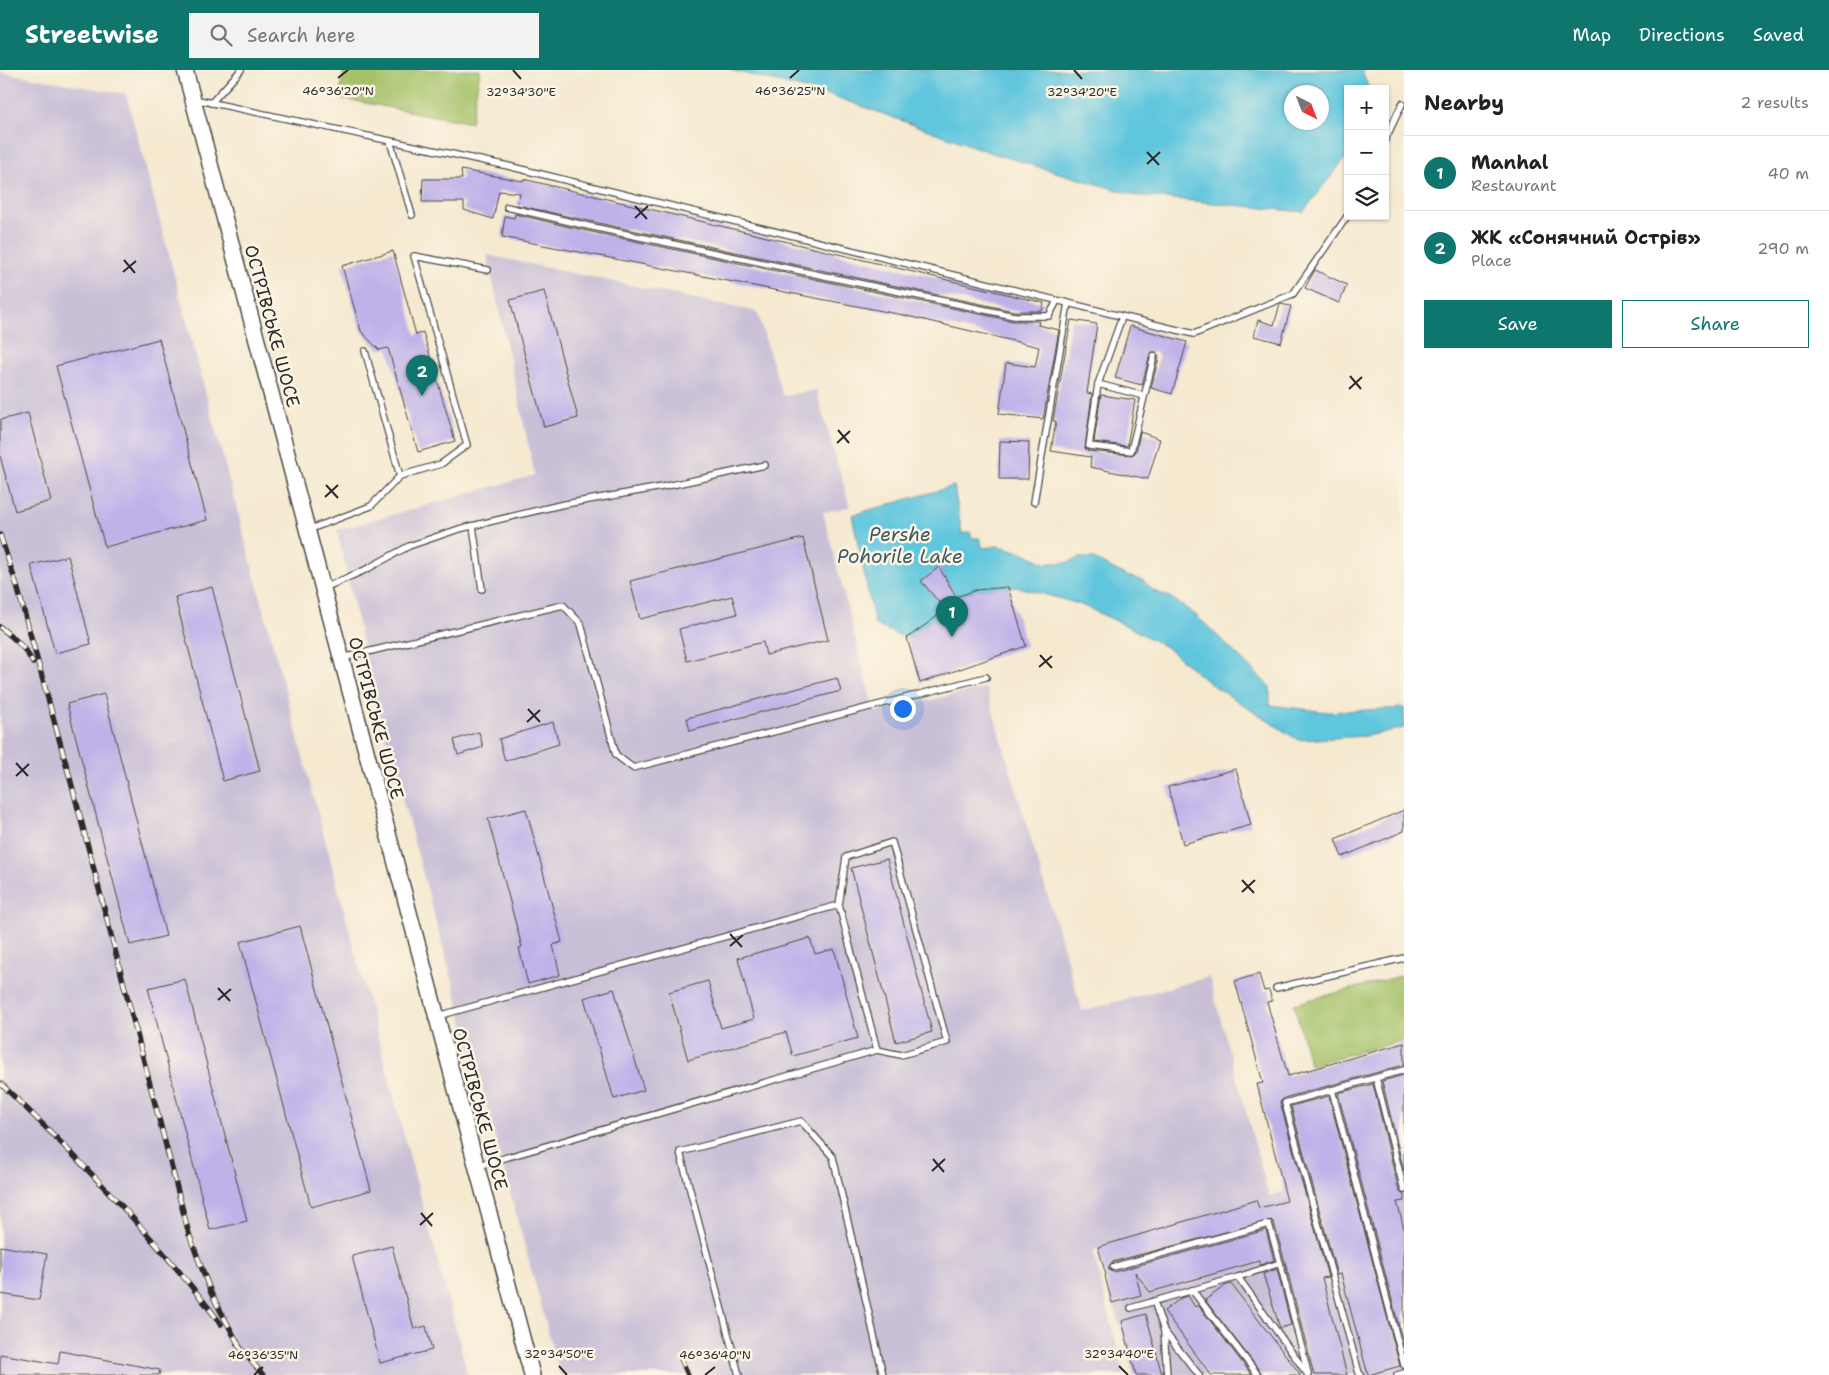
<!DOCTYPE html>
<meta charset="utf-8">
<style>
:root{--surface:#fff;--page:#f2f2f2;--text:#222;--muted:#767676;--line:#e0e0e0;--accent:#0f766e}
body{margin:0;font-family:"Shantell Sans",sans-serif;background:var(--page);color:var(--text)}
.controls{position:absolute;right:15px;top:15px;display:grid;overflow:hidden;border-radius:0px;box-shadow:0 1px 4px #0004}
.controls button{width:45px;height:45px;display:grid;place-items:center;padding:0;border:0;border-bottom:1px solid var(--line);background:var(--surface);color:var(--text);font:25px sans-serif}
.compass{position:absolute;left:1284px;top:15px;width:45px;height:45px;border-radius:50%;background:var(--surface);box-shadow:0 1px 4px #0004;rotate:138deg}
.you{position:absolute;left:902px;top:638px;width:18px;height:18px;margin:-12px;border:4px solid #fff;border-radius:50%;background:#1a73e8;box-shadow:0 0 0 8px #1a73e833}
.badge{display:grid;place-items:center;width:32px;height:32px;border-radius:50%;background:var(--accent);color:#fff;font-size:16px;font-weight:700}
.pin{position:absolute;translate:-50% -41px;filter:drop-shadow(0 1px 2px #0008)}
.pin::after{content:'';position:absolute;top:26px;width:18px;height:15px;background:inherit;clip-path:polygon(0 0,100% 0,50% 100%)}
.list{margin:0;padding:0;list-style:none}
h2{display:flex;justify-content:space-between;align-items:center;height:65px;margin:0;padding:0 20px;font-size:21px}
h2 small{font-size:16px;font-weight:400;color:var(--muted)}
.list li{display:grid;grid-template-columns:32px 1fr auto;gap:15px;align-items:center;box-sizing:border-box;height:75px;padding:0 20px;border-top:1px solid var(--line)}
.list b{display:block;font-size:19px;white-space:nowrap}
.list p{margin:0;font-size:16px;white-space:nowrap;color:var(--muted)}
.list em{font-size:16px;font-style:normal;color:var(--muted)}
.actions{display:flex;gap:10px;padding:15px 20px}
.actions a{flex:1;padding:11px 0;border:1px solid var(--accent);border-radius:0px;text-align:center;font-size:18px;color:var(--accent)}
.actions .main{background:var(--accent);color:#fff}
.icon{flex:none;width:28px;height:28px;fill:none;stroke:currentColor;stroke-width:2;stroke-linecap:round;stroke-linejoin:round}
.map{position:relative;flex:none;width:1404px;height:1305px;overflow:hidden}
header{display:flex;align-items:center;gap:30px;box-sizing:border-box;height:70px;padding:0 25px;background:var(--accent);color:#fff}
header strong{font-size:24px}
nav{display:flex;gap:28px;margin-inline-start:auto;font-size:18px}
.search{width:350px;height:45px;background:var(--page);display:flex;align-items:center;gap:12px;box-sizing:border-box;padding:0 18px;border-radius:0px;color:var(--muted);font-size:19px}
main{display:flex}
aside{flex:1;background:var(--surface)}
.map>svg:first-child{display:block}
.industrial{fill:#c9bfd7}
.green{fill:#a5c269;stroke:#68764a}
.water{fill:#60c6de;stroke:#467884;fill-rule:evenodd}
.building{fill:#c0b2e9}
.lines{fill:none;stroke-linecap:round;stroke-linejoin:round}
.service-casing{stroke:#494844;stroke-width:8}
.tertiary-casing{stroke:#494844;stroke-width:18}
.service{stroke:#fff;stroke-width:5.5}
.tertiary{stroke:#fff;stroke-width:15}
.rail-casing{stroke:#2b2b2b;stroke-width:5.5}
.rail{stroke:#fcf5e5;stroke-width:4;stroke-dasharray:11;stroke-linecap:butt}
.ticks{fill:none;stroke:#2b2b2b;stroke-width:2}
.labels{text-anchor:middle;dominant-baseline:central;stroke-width:5;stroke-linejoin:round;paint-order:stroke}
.street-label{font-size:18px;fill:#2b2b2b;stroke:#fcf5e5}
.water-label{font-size:19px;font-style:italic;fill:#3b5a61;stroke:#fcf5e5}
.ticks-label{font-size:12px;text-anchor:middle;fill:#2b2b2b;stroke:#fcf5e5;stroke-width:5;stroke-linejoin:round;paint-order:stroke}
</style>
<header>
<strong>Streetwise</strong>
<div class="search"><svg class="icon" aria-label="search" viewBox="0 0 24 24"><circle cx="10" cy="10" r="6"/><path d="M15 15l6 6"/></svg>Search here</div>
<nav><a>Map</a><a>Directions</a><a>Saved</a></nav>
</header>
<main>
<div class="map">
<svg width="1404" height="1305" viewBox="0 0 1404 1305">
<rect width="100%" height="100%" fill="#fcf5e5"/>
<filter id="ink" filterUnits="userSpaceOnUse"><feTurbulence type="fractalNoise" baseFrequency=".02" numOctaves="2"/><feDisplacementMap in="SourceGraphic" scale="10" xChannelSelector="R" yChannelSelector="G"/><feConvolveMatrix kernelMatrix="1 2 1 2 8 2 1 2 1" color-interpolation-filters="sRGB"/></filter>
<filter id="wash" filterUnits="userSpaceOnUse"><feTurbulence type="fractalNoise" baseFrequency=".0096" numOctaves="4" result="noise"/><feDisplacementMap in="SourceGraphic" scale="20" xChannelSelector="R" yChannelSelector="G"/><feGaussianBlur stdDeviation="1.12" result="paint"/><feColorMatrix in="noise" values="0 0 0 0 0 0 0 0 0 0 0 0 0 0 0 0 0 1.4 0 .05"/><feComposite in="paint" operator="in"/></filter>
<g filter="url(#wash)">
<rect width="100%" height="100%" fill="#f5e9d0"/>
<g class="industrial">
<polygon points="0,2 126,24 468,1305 0,1305"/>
<polygon points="487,185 757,242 783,326 816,320 850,437 823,442 874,642 986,618 1082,941 1209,907 1269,1126 1285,1121 1257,1014 1404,973 1404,1305 1134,1305 1098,1179 1093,1181 1124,1305 560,1305 373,621 337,460 535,405"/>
</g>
<g class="green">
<polygon points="344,0 480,0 471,53 339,28"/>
<polygon points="1404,905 1404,970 1310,995 1294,934"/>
</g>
<g class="water">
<path d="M 730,0 L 1362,0 L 1369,19 L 1348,19 L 1348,82 L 1345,88 L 1303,142 L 1134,125 L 995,84 L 833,26 ZM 1292,22 L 1322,22 L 1322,52 L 1292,52 Z"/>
<polygon points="954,416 962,464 970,462 972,468 979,468 983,478 999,476 1027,484 1044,493 1066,493 1079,488 1092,488 1127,506 1144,511 1154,521 1170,527 1197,546 1270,617 1270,635 1327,642 1404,638 1404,658 1366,666 1298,670 1208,612 1166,577 1123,554 1079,534 1018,517 976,520 956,527 939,497 922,512 944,538 935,548 907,568 875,555 852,445"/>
</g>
<g id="blocks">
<g class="building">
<polygon points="461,100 523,111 523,109 1044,233 1042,241 1014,241 589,151 517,135 520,123 499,121 493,149 464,140 464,132 422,132 423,109 462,109"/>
<polygon points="515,144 587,161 1013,251 1039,251 1038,255 1059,260 1043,349 999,344 1006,293 1035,297 1039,277 903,245 502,167 505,146 514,148"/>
<polygon points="393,181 416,265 423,262 455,371 418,382 388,278 379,280 361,261 342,196"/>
<polygon points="1315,200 1347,215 1339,233 1305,218"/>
<polygon points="544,221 578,348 544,357 510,230"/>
<polygon points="1280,234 1291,236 1281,273 1254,266 1258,250 1274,255"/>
<polygon points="1071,250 1097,254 1087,323 1092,324 1085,378 1088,381 1132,385 1136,382 1140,362 1160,369 1148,409 1090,397 1091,387 1051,381 1056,351 1053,351"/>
<polygon points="1130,256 1187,272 1172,324 1151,318 1159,287 1156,282 1152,282 1150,284 1142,315 1115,308"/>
<polygon points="159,269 207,450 105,477 56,296"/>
<polygon points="1101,325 1135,330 1127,376 1094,372"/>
<polygon points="28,343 51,431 15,441 0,386 0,350"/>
<polygon points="1000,371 1029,372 1028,409 999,409"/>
<polygon points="803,468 828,570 766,585 763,572 687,591 679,559 737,544 732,526 640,549 630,511"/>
<polygon points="68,486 91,574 55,583 31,495"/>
<polygon points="939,497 956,527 976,520 1008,517 1026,576 920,613 907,568 935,548 944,538 921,511"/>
<polygon points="212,517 260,701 223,711 175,527"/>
<polygon points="837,608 841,621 690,661 687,648"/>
<polygon points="104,624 166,866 130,875 67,634"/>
<polygon points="553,652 559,674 505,691 499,669"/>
<polygon points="479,662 483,677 458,685 454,670"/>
<polygon points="1236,699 1251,755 1183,774 1168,717"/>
<polygon points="526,739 562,872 553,875 560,905 528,914 519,878 522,877 488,749"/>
<polygon points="1404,740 1404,761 1342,787 1335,769"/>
<polygon points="887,789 932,962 896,972 851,798"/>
<polygon points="300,856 371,1120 311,1137 240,872"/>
<polygon points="810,868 815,884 834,879 858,968 793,986 786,962 688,990 669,922 708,911 721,958 754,949 738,888"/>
<polygon points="1259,904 1264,921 1269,920 1272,931 1267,932 1288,1006 1404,973 1404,995 1284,1028 1280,1032 1328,1207 1322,1208 1347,1305 1314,1305 1285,1192 1274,1153 1271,1150 1112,1192 1108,1198 1110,1201 1114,1202 1266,1160 1274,1190 1260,1195 1259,1191 1150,1222 1135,1202 1141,1225 1112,1233 1105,1206 1106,1205 1098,1177 1256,1130 1259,1138 1287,1131 1257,1014 1263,1013 1235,911"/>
<polygon points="185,909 247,1151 210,1160 148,918"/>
<polygon points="614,919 644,1020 614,1029 584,928"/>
<polygon points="1404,1005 1404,1101 1382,1011"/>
<polygon points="1373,1014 1399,1121 1404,1125 1404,1131 1397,1132 1404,1159 1404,1276 1338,1023"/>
<polygon points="1329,1026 1400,1296 1368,1305 1341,1204 1337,1205 1291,1036"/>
<polygon points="0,1176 47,1184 39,1230 0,1224"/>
<polygon points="392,1176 414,1259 426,1256 432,1280 380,1293 352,1186"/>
<polygon points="1277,1199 1291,1255 1280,1258 1263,1204"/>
<polygon points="1231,1214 1263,1256 1301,1305 1263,1305 1205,1230 1225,1216"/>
<polygon points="1188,1226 1195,1237 1198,1235 1252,1305 1211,1305 1164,1241 1181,1228"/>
<polygon points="1146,1244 1162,1305 1136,1305 1122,1251"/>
<polygon points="60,1281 160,1300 159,1305 0,1305 0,1284 58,1294"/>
</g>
</g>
</g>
<g filter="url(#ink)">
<use href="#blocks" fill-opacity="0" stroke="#494844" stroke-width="1"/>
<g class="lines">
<g class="service-casing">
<g id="service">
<polyline points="194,29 508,96 1194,264 1293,224 1348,145"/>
<polyline points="211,33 241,0"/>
<polyline points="1385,70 1402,34"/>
<polyline points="390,71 412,145"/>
<polyline points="507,137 588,156 1014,246 1049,246 1057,231"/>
<polyline points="1122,247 1098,314 1144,326"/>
<polyline points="365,281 400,406"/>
<polyline points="1098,314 1089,376 1131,381 1154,286"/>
<polyline points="1034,432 1068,233"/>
<polyline points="473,456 482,519"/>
<polyline points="308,460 371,436 400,406 441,394 467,375 414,186 488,200"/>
<polyline points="324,518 365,500 409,476 459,459 560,435 662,417 765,395"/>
<polyline points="342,588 563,535 581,554 616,685 633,698 986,607"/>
<polyline points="839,835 846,787 892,772 947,972 901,985 877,980"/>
<polyline points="1276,918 1404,888"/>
<polyline points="438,946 839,835 877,980 477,1096"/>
<polyline points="1376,1008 1404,1120"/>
<polyline points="1332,1020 1404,1295"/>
<polyline points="1280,1193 1308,1303"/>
<polyline points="1113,1197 1269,1154 1280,1193 1238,1207"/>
<polyline points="1192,1220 1258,1305"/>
<polyline points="1154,1231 1164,1261 1167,1305"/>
<polyline points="1131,1238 1238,1207 1308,1305"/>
<polyline points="1164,1261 1199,1305"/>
<polyline points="739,1305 680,1082 801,1051 833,1087 883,1305"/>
<polyline points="1361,1305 1359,1303 1285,1033 1404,1000"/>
<polyline points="1397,1305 1404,1303"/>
</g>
</g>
<g class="tertiary-casing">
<polyline id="tertiary" points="185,0 532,1305"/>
</g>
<use href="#service" class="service"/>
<use href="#tertiary" class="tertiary"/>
<g class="rail-casing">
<g id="rail">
<polyline points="0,465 17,516 74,723 189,1164 211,1223 241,1279"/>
<path d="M 0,557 C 14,568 25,577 33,593"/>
<path d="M 0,1013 C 79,1088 155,1167 221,1254"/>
<polyline points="237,1274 263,1305"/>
<polyline points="680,1286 688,1305"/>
</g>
</g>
<use href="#rail" class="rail"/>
</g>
</g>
<path class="ticks" d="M 513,0 L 521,9M 1074,0 L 1082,9M 338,8 L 348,0M 790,8 L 799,0M 1147,82 L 1159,95M 1147,94 L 1160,82M 635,136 L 647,149M 635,148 L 648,136M 124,190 L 135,203M 123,202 L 136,191M 1350,306 L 1361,319M 1349,319 L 1362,307M 838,360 L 849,373M 837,373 L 850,361M 326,415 L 338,428M 325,427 L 338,415M 1040,585 L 1052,598M 1039,597 L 1052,586M 528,639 L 540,652M 527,652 L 540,640M 16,693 L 28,706M 16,706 L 29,694M 1242,810 L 1254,823M 1242,822 L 1255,810M 730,864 L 742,877M 730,876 L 743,865M 218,918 L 230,931M 218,930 L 231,919M 933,1089 L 944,1102M 932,1101 L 945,1089M 421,1143 L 432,1156M 420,1155 L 433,1143M 559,1296 L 567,1305M 1119,1296 L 1128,1305M 254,1305 L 263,1297M 705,1305 L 715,1297"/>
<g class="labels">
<g class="street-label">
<text transform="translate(272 256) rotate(75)">ОСТРІВСЬКЕ ШОСЕ</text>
<text transform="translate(376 648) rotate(75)">ОСТРІВСЬКЕ ШОСЕ</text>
<text transform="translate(480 1039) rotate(75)">ОСТРІВСЬКЕ ШОСЕ</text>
</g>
<g class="water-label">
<text x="900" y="464">Pershe<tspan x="900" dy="22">Pohorile Lake</tspan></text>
</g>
</g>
<g class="ticks-label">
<text x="338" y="25">46°36'20"N</text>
<text x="790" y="25">46°36'25"N</text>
<text x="521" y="26">32°34'30"E</text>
<text x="1082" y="26">32°34'20"E</text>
<text x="559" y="1288">32°34'50"E</text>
<text x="1119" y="1288">32°34'40"E</text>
<text x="263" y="1289">46°36'35"N</text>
<text x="715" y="1289">46°36'40"N</text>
</g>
</svg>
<div class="controls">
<button>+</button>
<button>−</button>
<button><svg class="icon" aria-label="layers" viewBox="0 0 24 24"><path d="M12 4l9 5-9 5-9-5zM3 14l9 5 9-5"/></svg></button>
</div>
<svg class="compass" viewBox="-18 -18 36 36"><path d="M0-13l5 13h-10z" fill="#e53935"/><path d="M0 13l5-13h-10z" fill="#767676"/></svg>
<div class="you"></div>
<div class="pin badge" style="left:952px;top:567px">1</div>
<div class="pin badge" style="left:422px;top:326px">2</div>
</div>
<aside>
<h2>Nearby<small>2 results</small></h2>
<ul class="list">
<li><span class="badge">1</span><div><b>Manhal</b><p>Restaurant</p></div><em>40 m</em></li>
<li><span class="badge">2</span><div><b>ЖК «Сонячний Острів»</b><p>Place</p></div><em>290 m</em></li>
</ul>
<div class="actions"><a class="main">Save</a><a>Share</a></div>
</aside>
</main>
